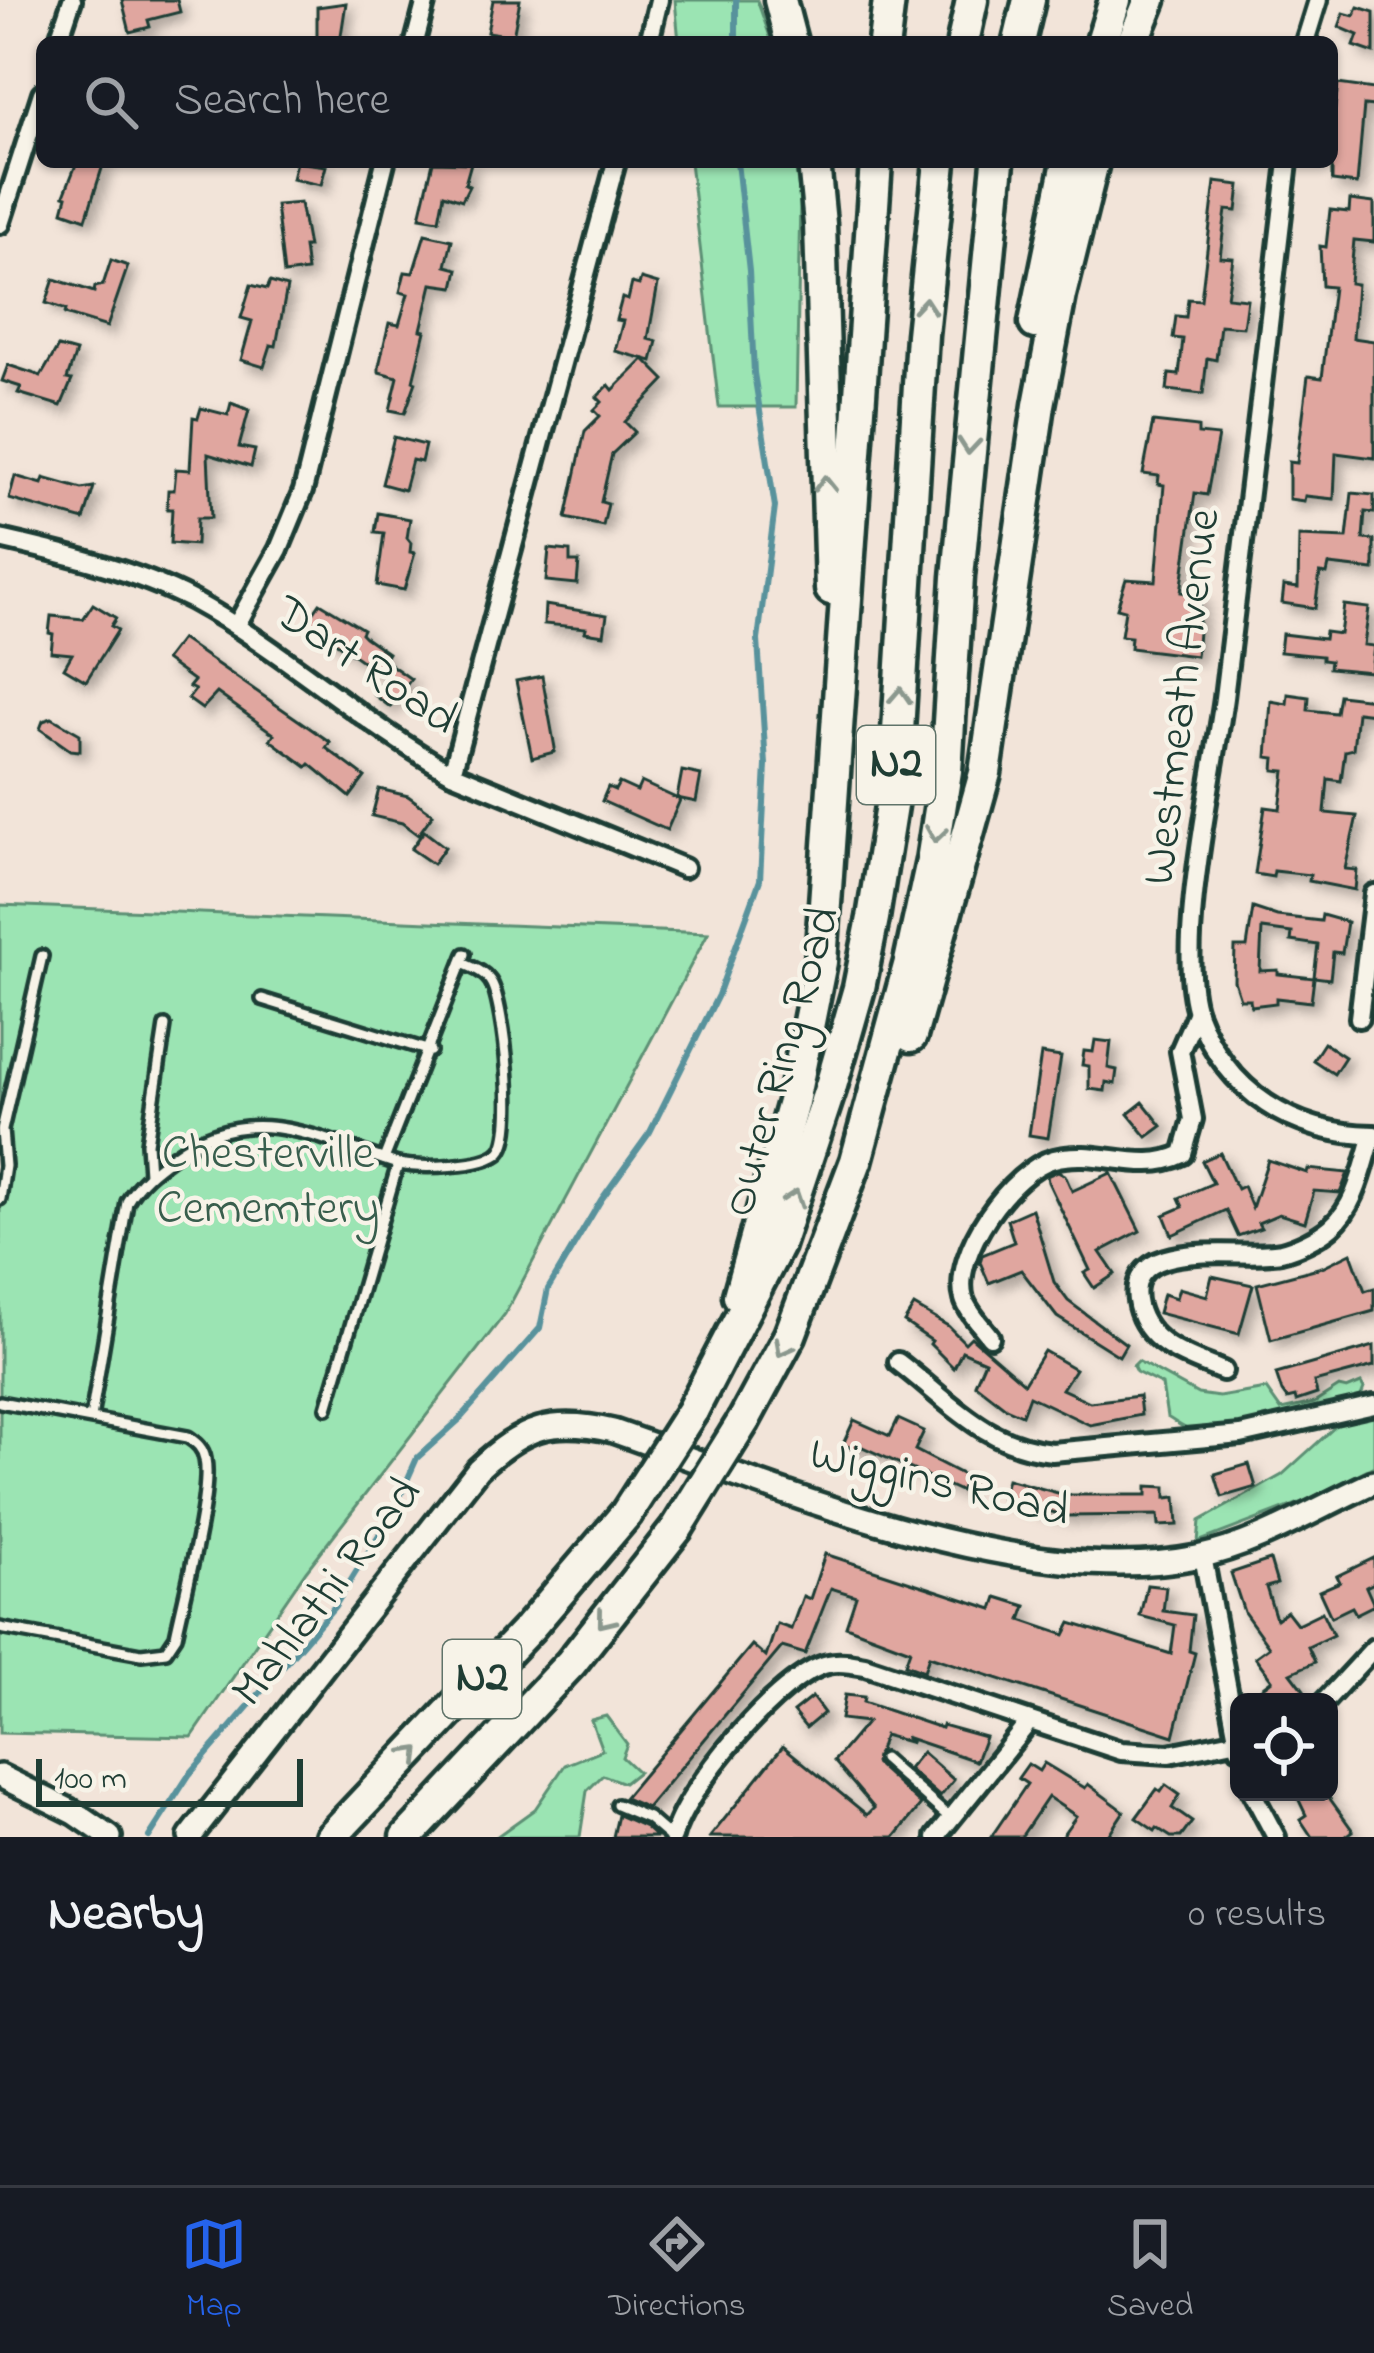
<!DOCTYPE html>
<style>
:root{--surface:#171b24;--page:#242831;--text:#f1f3f6;--muted:#9ea1a6;--line:#363941;--accent:#2563eb}
body{margin:0;font-family:"Indie Flower",sans-serif;background:var(--page);color:var(--text)}
.controls{position:absolute;right:36px;bottom:36px;display:grid;overflow:hidden;border-radius:18px;box-shadow:0 3px 9px #0004}
.controls button{width:108px;height:108px;display:grid;place-items:center;padding:0;border:0;border-bottom:3px solid var(--line);background:var(--surface);color:var(--text);font:60px sans-serif}
.scale{position:absolute;left:36px;bottom:30px;width:267px;box-sizing:border-box;padding-left:12px;border:6px solid #1f3d34;border-top:0;font-size:33px;line-height:42px;white-space:nowrap;color:#1f3d34;-webkit-text-stroke:9px #f7f3e8;paint-order:stroke}
.list{margin:0;padding:0;list-style:none}
h2{display:flex;justify-content:space-between;align-items:center;height:156px;margin:0;padding:0 48px;font-size:51px}
h2 small{font-size:39px;font-weight:400;color:var(--muted)}
.icon{flex:none;width:66px;height:66px;fill:none;stroke:currentColor;stroke-width:2;stroke-linecap:round;stroke-linejoin:round}
.map{position:relative;flex:none;width:1374px;height:1837px;overflow:hidden}
.search{position:absolute;background:var(--surface);box-shadow:0 3px 9px #0004;left:36px;right:36px;top:36px;height:132px;display:flex;align-items:center;gap:30px;box-sizing:border-box;padding:0 42px;border-radius:18px;color:var(--muted);font-size:45px}
.sheet{height:348px;background:var(--surface)}
nav{display:flex;justify-content:space-around;align-items:center;box-sizing:border-box;height:168px;border-top:3px solid var(--line);background:var(--surface);font-size:33px;color:var(--muted)}
nav a{display:grid;justify-items:center;gap:6px}
nav .on{color:var(--accent)}
.map>svg:first-child{display:block}
.green{fill:#9be4b3;stroke:#5d9074;stroke-width:3}
.lines{fill:none;stroke-linecap:round;stroke-linejoin:round}
.stream{stroke:#59929c;stroke-width:6}
.building{fill:#e0a69f;stroke:#1f3d34;stroke-width:3;filter:url(#shadow)}
.service-casing{stroke:#1f3d34;stroke-width:18}
.minor-casing{stroke:#1f3d34;stroke-width:26}
.tertiary-casing{stroke:#1f3d34;stroke-width:30}
.motorway-casing{stroke:#1f3d34;stroke-width:39}
.service{stroke:#f7f3e8;stroke-width:9}
.minor{stroke:#f7f3e8;stroke-width:16}
.tertiary{stroke:#f7f3e8;stroke-width:21}
.motorway{stroke:#f7f3e8;stroke-width:30}
.motorway-bridge-casing{stroke:#1f3d34;stroke-width:39;stroke-linecap:butt}
.motorway-bridge{stroke:#f7f3e8;stroke-width:30}
.oneway{stroke:#8b988e}
.labels{text-anchor:middle;dominant-baseline:central;stroke-width:9;stroke-linejoin:round;paint-order:stroke}
.shield{fill:#f7f3e8;stroke:#60746a;stroke-width:3}
.shield-label{font-size:45px;font-weight:bold;fill:#1f3d34}
.street-label{font-size:48px;fill:#1f3d34;stroke:#f7f3e8}
.park-label{font-size:48px;fill:#385e4d;stroke:#f7f3e8}
</style>
<div class="map">
<svg width="1374" height="1837" viewBox="0 0 1374 1837">
<defs>
<filter id="shadow"><feDropShadow dx="7" dy="7" stdDeviation="6" flood-color="#0004"/></filter>
</defs>
<rect width="100%" height="100%" fill="#f2e4d9"/>
<filter id="ink" filterUnits="userSpaceOnUse"><feTurbulence type="fractalNoise" baseFrequency=".00833" numOctaves="2"/><feDisplacementMap in="SourceGraphic" scale="24" xChannelSelector="R" yChannelSelector="G"/><feConvolveMatrix kernelMatrix="1 2 1 2 8 2 1 2 1" color-interpolation-filters="sRGB"/></filter>
<g filter="url(#ink)">
<g class="green">
<polygon points="675,0 757,0 772,42 679,42"/>
<polygon points="690,162 795,162 800,199 796,407 719,407"/>
<polygon points="0,905 708,933 505,1314 306,1571 192,1737 0,1733"/>
<path d="M 1138,1361 L 1198,1394 L 1219,1397 L 1266,1389 L 1281,1410 L 1314,1403 L 1339,1387 L 1347,1389 L 1361,1383 L 1364,1388 L 1361,1396 L 1349,1401 L 1235,1428 L 1210,1426 C 1193,1438 1183,1426 1167,1417 L 1162,1385 L 1136,1372 L 1133,1366 Z"/>
<polygon points="1374,1415 1374,1466 1305,1501 1198,1542 1200,1521 1282,1475 1337,1425"/>
<polygon points="606,1716 627,1744 622,1757 638,1772 624,1783 603,1775 587,1791 580,1837 496,1837 535,1809 565,1765 602,1750 591,1720"/>
</g>
<g class="lines">
<g class="stream">
<polyline points="736,0 736,42"/>
<polyline points="149,1837 189,1775 335,1606 393,1512 417,1458 459,1420 540,1328 548,1289 601,1200 650,1132 718,995 760,880 766,765 758,640 775,507 754,373 749,271 737,162"/>
</g>
</g>
<g class="building">
<polygon points="122,0 177,0 180,12 148,20 150,27 130,32"/>
<polygon points="493,0 520,0 513,36 487,32"/>
<polygon points="346,3 340,42 317,42 317,7"/>
<polygon points="1358,7 1374,12 1374,53 1354,46 1358,35 1339,27 1344,13 1354,16"/>
<polygon points="1338,84 1374,89 1374,106 1364,105 1357,184 1332,181 1332,131"/>
<polygon points="77,162 104,162 86,219 63,211 67,196 64,195"/>
<polygon points="296,162 326,166 321,185 292,179"/>
<polygon points="433,162 471,163 465,184 469,186 462,200 444,194 439,220 420,217"/>
<polygon points="1215,182 1240,185 1237,211 1226,210 1220,257 1233,258 1227,297 1247,299 1243,327 1220,325 1216,360 1207,358 1203,394 1167,390 1169,374 1179,375 1183,339 1173,338 1176,316 1186,317 1188,299 1201,300"/>
<polygon points="1350,200 1374,203 1374,242 1354,240 1350,283 1357,284 1353,338 1374,341 1374,458 1336,453 1334,499 1305,496 1304,501 1289,499 1289,462 1297,463 1308,376 1322,378 1333,287 1322,286 1320,246 1326,247 1330,210 1349,212"/>
<polygon points="300,203 308,247 304,247 307,271 284,274 276,205"/>
<polygon points="425,234 452,240 446,266 458,269 454,287 432,284 421,330 425,331 413,381 416,382 405,413 390,410 398,377 379,372 379,366 389,323 399,325 408,294 400,292 405,272 413,273"/>
<polygon points="111,260 128,266 107,327 65,314 66,310 46,303 54,279 94,292 95,287 103,285"/>
<polygon points="641,279 658,284 648,339 657,341 652,361 615,351 623,321 616,320 622,298 628,300 632,283 639,285"/>
<polygon points="270,282 287,287 276,346 271,345 264,367 241,360 252,321 241,318 251,285 267,289"/>
<polygon points="58,347 76,352 67,379 72,380 61,406 18,393 21,387 2,381 8,365 41,376"/>
<polygon points="644,359 665,380 625,422 635,432 612,454 601,502 608,504 603,526 566,518 585,431 600,416 594,410 602,402 597,397 609,385 613,390"/>
<polygon points="231,403 249,410 239,447 255,450 251,467 208,454 211,518 197,518 196,545 170,543 172,509 167,509 168,490 174,490 176,469 190,470 193,417 198,418 201,408 228,415"/>
<polygon points="1153,422 1198,427 1198,434 1218,436 1207,495 1195,493 1181,592 1201,595 1196,656 1130,648 1131,637 1121,636 1125,610 1117,608 1126,579 1156,581 1164,485 1158,484 1159,476 1143,474"/>
<polygon points="394,437 425,445 421,462 412,460 404,490 382,484"/>
<polygon points="15,476 42,484 44,478 82,489 94,487 84,520 9,499"/>
<polygon points="1352,493 1374,495 1374,513 1365,512 1363,539 1374,540 1374,570 1329,565 1327,574 1320,573 1315,608 1282,603 1284,586 1298,588 1299,536 1347,538"/>
<polygon points="378,513 410,519 407,538 411,543 410,552 415,553 404,590 377,585 384,533 375,532"/>
<polygon points="549,549 570,551 570,562 579,562 577,584 546,581"/>
<polygon points="320,603 363,629 361,633 365,637 388,653 384,660 411,679 390,707 373,694 385,677 307,622"/>
<polygon points="93,604 116,618 111,626 118,630 86,681 64,668 72,654 51,652 53,634 49,633 51,616 83,619"/>
<polygon points="545,605 607,615 604,635 585,632 586,628 544,624"/>
<polygon points="1344,605 1369,608 1364,645 1374,646 1371,672 1329,668 1330,661 1322,660 1322,656 1280,652 1282,634 1324,639 1325,632 1340,634"/>
<polygon points="181,639 330,742 326,748 365,777 350,797 310,764 307,767 270,740 274,734 217,693 202,709 188,699 195,690 189,687 194,681 165,660"/>
<polygon points="542,676 555,748 554,752 532,758 516,681"/>
<polygon points="1288,694 1309,697 1308,710 1336,713 1339,695 1374,699 1374,714 1357,712 1353,749 1345,751 1341,781 1328,779 1325,813 1357,816 1345,869 1357,870 1355,890 1309,881 1310,875 1274,871 1273,877 1255,874 1265,807 1280,809 1285,771 1274,770 1275,758 1267,757 1271,701 1287,704"/>
<polygon points="52,718 80,734 80,751 70,750 40,729 43,721"/>
<polygon points="682,771 701,775 696,802 677,798"/>
<polygon points="641,782 680,800 667,830 602,801 608,787 615,790 619,783 637,791"/>
<polygon points="379,789 408,796 433,814 418,835 402,823 372,816"/>
<polygon points="424,831 445,847 433,864 411,849"/>
<polygon points="1253,908 1277,916 1321,921 1322,915 1347,922 1342,953 1333,952 1330,979 1314,977 1318,945 1291,941 1292,933 1262,929 1260,971 1278,970 1278,974 1314,978 1311,1002 1276,998 1276,1003 1251,1006 1250,999 1240,999 1234,981 1235,947 1247,947"/>
<polygon points="1095,1040 1111,1042 1108,1068 1117,1070 1115,1084 1106,1082 1105,1091 1089,1089 1089,1066 1082,1065 1084,1051 1093,1052"/>
<polygon points="1324,1043 1345,1057 1334,1074 1313,1060"/>
<polygon points="1041,1054 1061,1057 1048,1138 1029,1135"/>
<polygon points="1143,1102 1162,1126 1147,1137 1128,1114"/>
<polygon points="1220,1153 1237,1189 1243,1186 1252,1208 1268,1160 1307,1173 1308,1169 1348,1173 1340,1193 1314,1191 1305,1222 1279,1214 1258,1223 1261,1228 1238,1236 1226,1210 1172,1235 1164,1215 1183,1207 1179,1198 1213,1183 1202,1161"/>
<polygon points="1058,1171 1065,1175 1072,1191 1111,1173 1140,1231 1100,1252 1115,1274 1094,1288 1084,1273 1090,1270 1048,1182 1047,1176"/>
<polygon points="1032,1209 1054,1282 1068,1301 1126,1344 1119,1356 1057,1317 1021,1270 989,1283 980,1262 982,1255 1014,1242 1007,1220"/>
<polygon points="1351,1253 1365,1291 1374,1288 1374,1311 1271,1340 1257,1284 1322,1267"/>
<polygon points="1212,1276 1253,1285 1239,1334 1158,1313 1163,1294 1176,1298 1179,1288 1207,1296"/>
<polygon points="914,1306 948,1326 965,1343 971,1337 1024,1383 1044,1351 1075,1369 1062,1389 1090,1402 1139,1396 1141,1415 1090,1425 1029,1396 1022,1415 1006,1408 975,1384 985,1361 962,1351 954,1368 930,1344 932,1341 904,1322"/>
<polygon points="1374,1346 1374,1366 1314,1382 1317,1394 1296,1401 1295,1397 1287,1399 1282,1392 1276,1374"/>
<polygon points="898,1419 924,1431 915,1450 967,1477 960,1491 858,1445 856,1450 843,1444 854,1420 890,1436"/>
<polygon points="1249,1464 1256,1487 1222,1497 1215,1474"/>
<polygon points="1007,1479 1065,1495 1147,1495 1147,1486 1166,1487 1166,1498 1176,1497 1178,1525 1159,1526 1158,1515 1066,1516 1002,1498"/>
<polygon points="825,1554 993,1609 997,1597 1026,1606 1021,1620 1065,1635 1071,1623 1171,1654 1175,1625 1140,1616 1147,1585 1166,1587 1163,1611 1193,1615 1189,1651 1195,1653 1174,1736 929,1656 924,1671 905,1664 910,1650 846,1626 856,1596 831,1588 805,1654 782,1647 647,1808 624,1798 752,1645 766,1657 777,1624 791,1629 803,1596 810,1599"/>
<polygon points="1374,1558 1374,1583 1366,1587 1374,1605 1356,1614 1352,1607 1331,1617 1319,1591 1340,1582 1337,1576"/>
<polygon points="1270,1560 1277,1584 1266,1587 1276,1619 1287,1611 1297,1624 1322,1612 1333,1635 1308,1647 1315,1662 1291,1673 1304,1690 1288,1702 1243,1702 1272,1680 1255,1657 1269,1647 1244,1612 1231,1573"/>
<polygon points="845,1695 864,1697 863,1702 941,1728 942,1725 985,1737 976,1761 905,1737 912,1743 884,1735 875,1763 921,1805 895,1837 710,1837 783,1746 867,1815 874,1808 834,1761 867,1722 841,1719"/>
<polygon points="812,1697 824,1713 806,1728 793,1712"/>
<polygon points="922,1752 954,1780 940,1797 908,1769"/>
<polygon points="1044,1763 1085,1788 1088,1784 1124,1811 1107,1837 1061,1837 1076,1816 1048,1797 1021,1837 991,1837 1027,1784 1018,1778 1028,1764 1039,1771"/>
<polygon points="1166,1785 1180,1795 1172,1808 1192,1822 1181,1837 1171,1837 1157,1828 1155,1831 1136,1818 1157,1789 1161,1792"/>
<polygon points="1295,1792 1325,1792 1353,1831 1345,1837 1312,1837 1300,1819 1306,1815"/>
<polygon points="618,1815 645,1827 656,1837 613,1837"/>
</g>
<g class="lines">
<g class="service-casing">
<g id="service">
<polyline points="262,999 430,1051"/>
<polyline points="384,1159 465,954"/>
<path d="M 398,1164 C 419,1168 485,1168 500,1152 C 518,1133 504,1008 492,984 C 486,972 474,968 462,963"/>
<polyline points="149,1174 147,1143 165,1026"/>
<polyline points="0,1199 5,1166 2,1130 42,956"/>
<path d="M 0,1402 L 188,1437 C 197,1443 203,1448 205,1459 C 212,1493 184,1597 176,1636 L 166,1651 L 141,1654 L 0,1628"/>
<path d="M 91,1418 L 127,1202 C 139,1181 154,1170 173,1156 C 251,1098 318,1139 398,1164 L 327,1408"/>
<polyline points="883,1759 951,1819"/>
<polyline points="617,1805 648,1818 670,1837"/>
</g>
</g>
<g class="minor-casing">
<g id="minor">
<polyline points="58,42 72,0"/>
<polyline points="415,42 426,0"/>
<polyline points="649,42 659,0"/>
<polyline points="1305,42 1318,0"/>
<path d="M 1288,162 C 1267,341 1247,519 1224,698 C 1214,773 1174,949 1198,1015 C 1227,1092 1292,1134 1374,1135"/>
<polyline points="0,224 42,93"/>
<path d="M 0,539 C 65,554 132,569 192,600 C 284,650 361,723 452,773 L 684,868"/>
<polyline points="236,626 279,549 303,491 385,162"/>
<polyline points="452,773 616,162"/>
<polyline points="1359,1018 1374,894"/>
<path d="M 990,1337 C 981,1325 968,1312 964,1299 C 951,1254 1012,1170 1054,1159 C 1098,1147 1141,1175 1183,1154 L 1193,1119 L 1180,1051 L 1197,1012"/>
<path d="M 898,1362 C 948,1400 985,1446 1052,1452 L 1241,1435 L 1374,1405"/>
<path d="M 1223,1371 C 1189,1357 1148,1346 1138,1306 C 1121,1233 1243,1260 1281,1252 C 1297,1248 1318,1238 1331,1227 C 1357,1205 1363,1166 1373,1135"/>
<polyline points="1203,1556 1239,1748"/>
<polyline points="1324,1702 1374,1648"/>
<polyline points="1252,1792 1276,1837"/>
<path d="M 673,1837 C 684,1791 780,1674 828,1664 C 840,1661 854,1664 865,1666 L 1121,1751 L 1169,1754 L 1239,1740"/>
<polyline points="936,1837 1029,1722"/>
</g>
</g>
<g class="tertiary-casing">
<g id="tertiary">
<polyline points="0,1776 75,1813 110,1837"/>
<path d="M 190,1837 L 478,1469 C 523,1427 552,1417 613,1431 C 779,1489 1020,1592 1197,1557 C 1258,1545 1318,1507 1374,1482"/>
</g>
</g>
<g class="motorway-casing">
<g id="motorway">
<polyline points="780,0 791,42"/>
<polyline points="884,42 889,0"/>
<polyline points="963,42 972,0"/>
<polyline points="1019,42 1029,0"/>
<polyline points="1102,42 1115,0"/>
<polyline points="1133,42 1150,0"/>
<polyline points="814,162 820,224 831,589"/>
<polyline points="1035,323 1068,162"/>
<polyline points="911,1036 985,773 1039,405 1060,295 1093,162"/>
<polyline points="739,1296 793,1102 821,962 876,162"/>
<polyline points="692,1411 778,1245 831,1086 859,988 873,918 895,781 922,335 940,162"/>
<polyline points="744,1420 790,1335 856,1161 910,962 932,861 946,771 958,577 998,162"/>
<polyline points="331,1837 529,1628 626,1514"/>
<polyline points="407,1837 571,1663 677,1528"/>
</g>
</g>
<use href="#service" class="service"/>
<use href="#minor" class="minor"/>
<use href="#tertiary" class="tertiary"/>
<use href="#motorway" class="motorway"/>
<g class="motorway-bridge-casing">
<g id="motorway-bridge">
<polyline points="626,1514 692,1411"/>
<polyline points="677,1528 744,1420"/>
</g>
</g>
<use href="#motorway-bridge" class="motorway-bridge"/>
</g>
<defs><path id="oneway-chevron" d="M-2-3.5L2.5 0L-2 3.5" fill="none" stroke-width="1.6" stroke-linecap="round" stroke-linejoin="round" transform="scale(3)"/></defs>
<g class="oneway">
<use href="#oneway-chevron" transform="translate(925 306) rotate(-85)"/>
<use href="#oneway-chevron" transform="translate(969 446) rotate(95)"/>
<use href="#oneway-chevron" transform="translate(825 484) rotate(-91)"/>
<use href="#oneway-chevron" transform="translate(900 696) rotate(-87)"/>
<use href="#oneway-chevron" transform="translate(936 834) rotate(99)"/>
<use href="#oneway-chevron" transform="translate(794 1198) rotate(-71)"/>
<use href="#oneway-chevron" transform="translate(783 1348) rotate(118)"/>
<use href="#oneway-chevron" transform="translate(605 1620) rotate(129)"/>
<use href="#oneway-chevron" transform="translate(413 1754) rotate(-46)"/>
</g>
</g>
<g class="labels">
<g class="shield">
<rect x="857" y="726" width="78" height="78" rx="9"/>
<rect x="443" y="1640" width="78" height="78" rx="9"/>
</g>
<g class="shield-label">
<text x="896" y="765">N2</text>
<text x="482" y="1679">N2</text>
</g>
<g class="street-label">
<text transform="translate(365 667) rotate(34)">Dart Road</text>
<text transform="translate(1183 697) rotate(-83)">Westmeath Avenue</text>
<text transform="translate(783 1062) rotate(-74)">Outer Ring Road</text>
<text transform="translate(939 1484) rotate(13)">Wiggins Road</text>
<text transform="translate(328 1593) rotate(-52)">Mahlathi Road</text>
</g>
<g class="park-label">
<text x="268" y="1155">Chesterville<tspan x="268" dy="55">Cememtery</tspan></text>
</g>
</g>
</svg>
<div class="controls">
<button><svg class="icon" aria-label="locate" viewBox="0 0 24 24"><circle cx="12" cy="12" r="6"/><path d="M12 2v4M12 18v4M2 12h4M18 12h4"/></svg></button>
</div>
<div class="scale">100 m</div>
<div class="search"><svg class="icon" aria-label="search" viewBox="0 0 24 24"><circle cx="10" cy="10" r="6"/><path d="M15 15l6 6"/></svg>Search here</div>
</div>
<section class="sheet">
<h2>Nearby<small>0 results</small></h2>
<ul class="list">
</ul>
</section>
<nav>
<a class="on"><svg class="icon" aria-label="map" viewBox="0 0 24 24"><path d="M3 6l6-2 6 2 6-2v14l-6 2-6-2-6 2zM9 4v14M15 6v14"/></svg>Map</a>
<a><svg class="icon" aria-label="directions" viewBox="0 0 24 24"><path d="M12 3l9 9-9 9-9-9zM9 14v-3h6M13 9l2 2-2 2"/></svg>Directions</a>
<a><svg class="icon" aria-label="saved" viewBox="0 0 24 24"><path d="M7 4h10v16l-5-4-5 4z"/></svg>Saved</a>
</nav>
